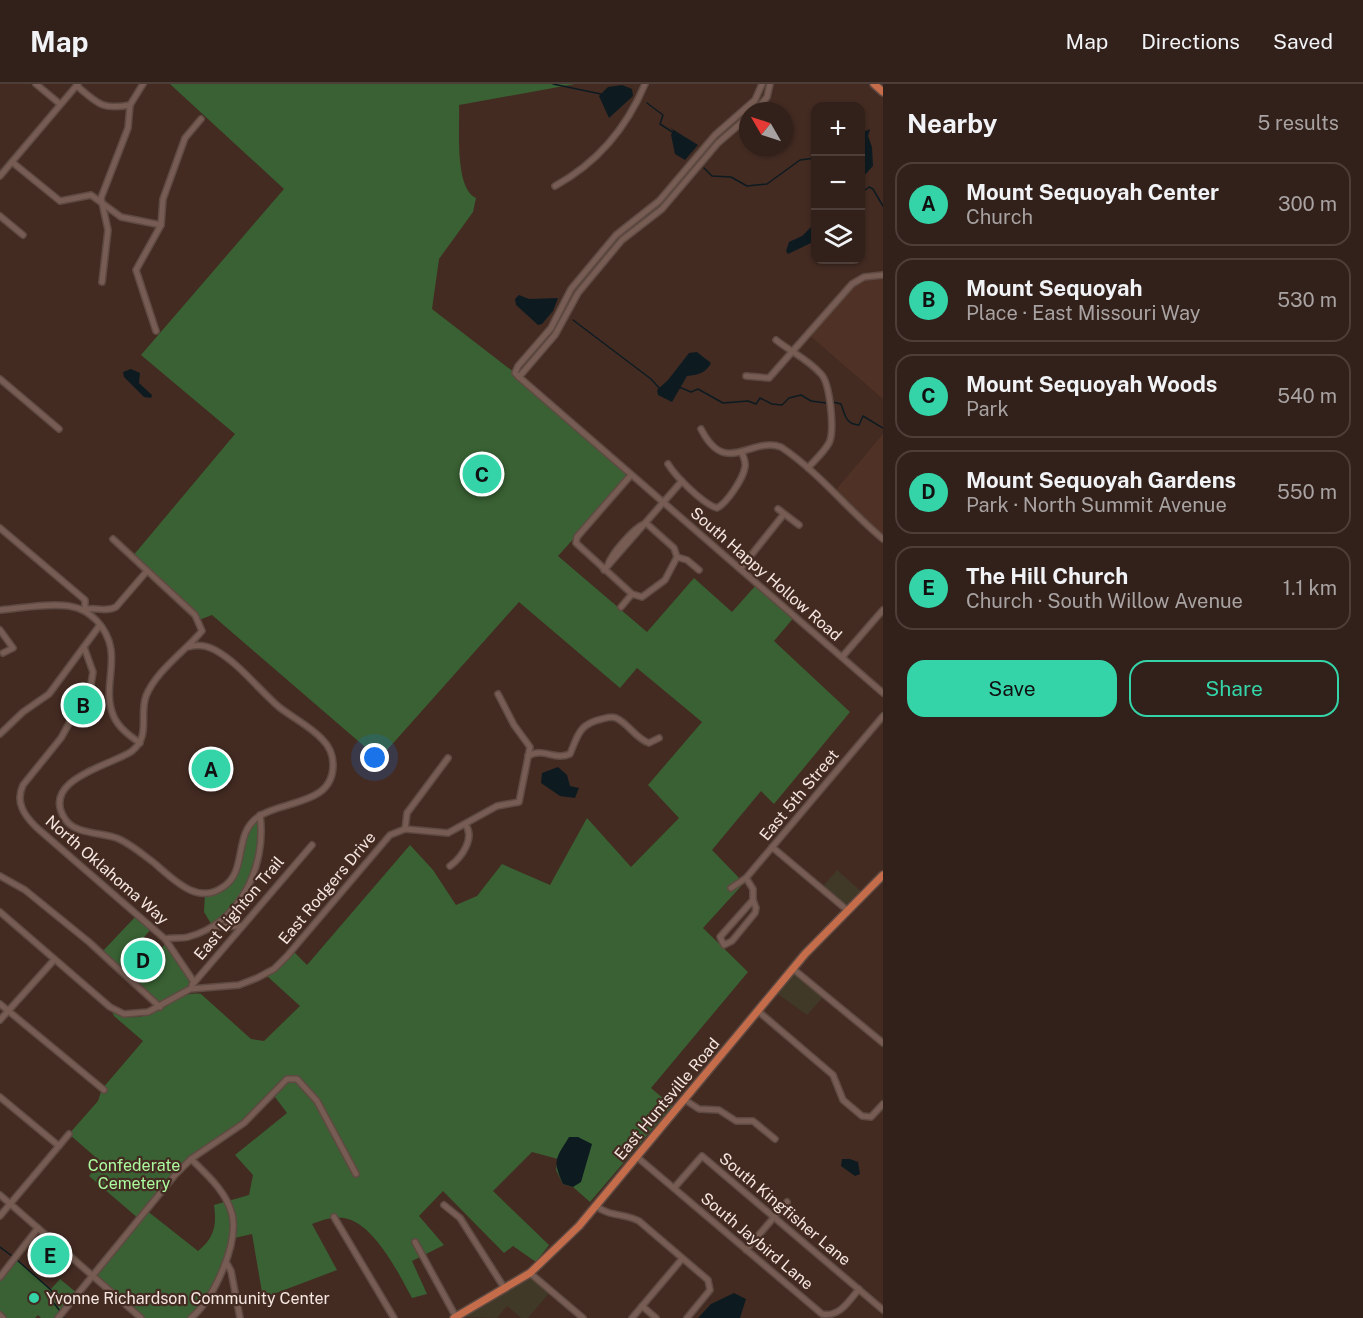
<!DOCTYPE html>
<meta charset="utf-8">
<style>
:root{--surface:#32201a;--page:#3a2823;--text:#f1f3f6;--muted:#a8a3a2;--line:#4d3e39;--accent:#34d4a8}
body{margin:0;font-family:"Public Sans",sans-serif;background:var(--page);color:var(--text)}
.controls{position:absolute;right:18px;top:18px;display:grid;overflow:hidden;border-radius:12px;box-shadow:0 2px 4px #0004}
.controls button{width:54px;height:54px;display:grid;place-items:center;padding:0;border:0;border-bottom:2px solid var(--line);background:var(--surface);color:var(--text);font:30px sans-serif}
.compass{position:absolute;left:739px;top:18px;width:54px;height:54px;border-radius:50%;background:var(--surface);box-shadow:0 2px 4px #0004;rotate:309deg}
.you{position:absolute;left:375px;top:674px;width:21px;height:21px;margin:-15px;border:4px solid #fff;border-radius:50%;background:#1a73e8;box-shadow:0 0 0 9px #1a73e833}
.badge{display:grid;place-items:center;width:39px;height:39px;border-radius:50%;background:var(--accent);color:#111;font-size:20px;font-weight:700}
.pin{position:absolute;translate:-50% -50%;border:3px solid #fff;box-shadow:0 2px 6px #0006}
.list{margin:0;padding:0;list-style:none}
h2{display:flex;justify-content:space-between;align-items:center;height:78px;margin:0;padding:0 24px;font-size:26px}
h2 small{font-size:20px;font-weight:400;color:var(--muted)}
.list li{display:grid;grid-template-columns:39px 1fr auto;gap:18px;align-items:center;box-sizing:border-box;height:84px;margin:0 12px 12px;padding:0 12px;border:2px solid var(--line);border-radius:18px}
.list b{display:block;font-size:22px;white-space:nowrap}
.list p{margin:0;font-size:20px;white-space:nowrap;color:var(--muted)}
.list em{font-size:20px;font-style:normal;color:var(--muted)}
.actions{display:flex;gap:12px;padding:18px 24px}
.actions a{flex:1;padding:14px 0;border:2px solid var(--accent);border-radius:18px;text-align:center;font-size:21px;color:var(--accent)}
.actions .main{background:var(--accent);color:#111}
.icon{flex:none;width:33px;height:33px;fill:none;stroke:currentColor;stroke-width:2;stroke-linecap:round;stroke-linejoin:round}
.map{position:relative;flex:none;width:883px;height:1234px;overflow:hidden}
header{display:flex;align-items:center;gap:36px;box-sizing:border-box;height:84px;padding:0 30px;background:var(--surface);border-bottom:2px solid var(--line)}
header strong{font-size:28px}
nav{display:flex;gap:33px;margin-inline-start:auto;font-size:21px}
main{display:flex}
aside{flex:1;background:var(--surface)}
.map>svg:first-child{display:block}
.commercial{fill:#413928}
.built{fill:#4f3125}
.green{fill:#396133;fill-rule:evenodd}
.water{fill:#0d1b21}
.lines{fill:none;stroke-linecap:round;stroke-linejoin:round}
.stream{stroke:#0d1b21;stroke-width:1.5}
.minor-casing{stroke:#5e4a42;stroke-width:8}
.major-casing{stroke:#5e4a42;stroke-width:10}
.minor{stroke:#765c52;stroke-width:5}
.major{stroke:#c56c4b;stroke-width:7}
.poi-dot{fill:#34d4a8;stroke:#432b22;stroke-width:2}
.labels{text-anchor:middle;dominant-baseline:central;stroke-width:4.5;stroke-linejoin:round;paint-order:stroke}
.street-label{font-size:16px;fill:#f6e6e0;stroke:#432b22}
.park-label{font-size:16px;fill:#abfa9e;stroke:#432b22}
.poi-label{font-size:16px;fill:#f6e6e0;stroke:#432b22;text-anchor:start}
</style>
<header>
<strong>Map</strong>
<nav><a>Map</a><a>Directions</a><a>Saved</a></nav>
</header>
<main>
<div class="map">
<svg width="883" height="1234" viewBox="0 0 883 1234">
<rect width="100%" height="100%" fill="#432b22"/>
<g class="commercial">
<polygon points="837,786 864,810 847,826 821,805"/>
<polygon points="793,886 824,912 807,931 775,908"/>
<polygon points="530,1189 551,1207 528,1234 521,1234 507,1222 497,1234 461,1233"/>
</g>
<g class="built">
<polygon points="883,191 883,315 808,250 858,196"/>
<polygon points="883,350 883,455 835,407"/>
</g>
<g class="green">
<path d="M 170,0 L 575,0 L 459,21 C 460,43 454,104 476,114 L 473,128 L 439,175 L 432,225 L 515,289 L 631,391 L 558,472 L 647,548 L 694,494 L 732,528 L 757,500 L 795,532 L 774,557 L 850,628 L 774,720 L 761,707 L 712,766 L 744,799 L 703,844 L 748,888 L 651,1004 L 672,1022 L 590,1118 L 573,1103 L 563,1100 L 556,1086 L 558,1075 L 532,1068 L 493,1107 L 549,1161 L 536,1178 L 513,1162 L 504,1169 L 443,1107 L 419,1132 L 444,1161 L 412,1177 L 427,1210 L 412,1214 C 399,1190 374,1139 344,1134 C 334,1132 322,1136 312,1140 L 337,1186 L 263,1214 L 252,1150 L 230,1155 C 225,1187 212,1210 191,1234 L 141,1234 L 93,1192 L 139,1135 L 89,1092 L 101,1078 L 69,1050 L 98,1017 L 102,1005 L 143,957 L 114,932 L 110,923 C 115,926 121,931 126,932 C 154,940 175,905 201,910 L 251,955 L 264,957 L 300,922 L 267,892 L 294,868 L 307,881 L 410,761 L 433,786 L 456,821 L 477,812 L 502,780 L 550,801 L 587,734 L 631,783 L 679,734 L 648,701 L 702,638 L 637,584 L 620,604 L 519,518 L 379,675 L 212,531 L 199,536 L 132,473 L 235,350 L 141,271 L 284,105 ZM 271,1013 L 275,1013 L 287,1029 L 235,1071 L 253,1091 L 249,1111 L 214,1121 C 217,1142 214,1154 198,1167 L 146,1126 L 191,1075 L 244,1039 Z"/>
<path d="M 260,731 L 255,781 L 247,806 L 213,843 L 204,828 L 205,809 C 245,801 229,774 244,749 C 248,743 255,737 260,731 Z"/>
<polygon points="137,831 152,844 139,859 158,869 166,859 194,898 190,905 160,923 101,869"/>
<polygon points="14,1174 51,1205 60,1195 78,1210 58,1234 41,1234 38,1231 35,1234 3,1234 0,1231 0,1193"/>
</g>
<g class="water">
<polygon points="622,1 632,5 633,12 609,34 599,12 608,3"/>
<polygon points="669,43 698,61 685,76 675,70 671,51 673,46"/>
<polygon points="870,45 868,52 872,63 873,82 861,95 861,49"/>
<polygon points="815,139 815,157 788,170 786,167 789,158 802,152"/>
<polygon points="519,211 529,215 558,214 553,227 542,240 538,241 516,221 515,215"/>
<path d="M 697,268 L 711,279 C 706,289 698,291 687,292 L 672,318 L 658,311 L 657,306 L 668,296 L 689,269 Z"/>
<polygon points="131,285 140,289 139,299 152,311 151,314 144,313 124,293 123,288"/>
<polygon points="558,683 567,691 570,702 579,704 575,714 560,712 541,699 542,689"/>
<path d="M 569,1053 L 578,1053 L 592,1060 L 581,1098 L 573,1103 L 563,1100 C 552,1075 556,1075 569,1053 Z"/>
<polygon points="842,1075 850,1075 858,1078 860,1090 855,1092 841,1082"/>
<polygon points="734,1209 746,1215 740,1234 698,1234 711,1220"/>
</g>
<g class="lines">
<g class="stream">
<polyline points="553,0 601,10"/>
<polyline points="647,19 663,31 660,40 674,49"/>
<polyline points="704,84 712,92 731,93 747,102 767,100 800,76 816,74"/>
<polyline points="860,110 869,103 873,105 883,122"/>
<polyline points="573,236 651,295 661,306"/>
<polyline points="679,303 691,308 698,305 723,319 748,317 756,320 760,314 772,320 782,321 789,314 801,311 811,317 826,319"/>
<path d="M 833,318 L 841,320 C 845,330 845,340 859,341 L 863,332 L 883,344"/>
<polyline points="0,1163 12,1172"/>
<polyline points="17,1176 51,1206 53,1218 60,1227"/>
<polyline points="63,1233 64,1234"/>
</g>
<g class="minor-casing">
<g id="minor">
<polyline points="36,0 60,20"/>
<path d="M 77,2 C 98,20 102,26 130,21"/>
<polyline points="756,27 767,13 770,0"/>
<polyline points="12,78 60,117 91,111 121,133 161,141"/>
<polyline points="0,92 78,0"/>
<path d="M 555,102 C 597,79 627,43 645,0"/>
<polyline points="0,132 23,151"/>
<polyline points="102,198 108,146 101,114 128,44 130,21 143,0"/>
<polyline points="156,247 136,186 161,141 163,115 185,54 201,35"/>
<path d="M 776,256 C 791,268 808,275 821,290 C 830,299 835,347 829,359 C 824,368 815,376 808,384"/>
<polyline points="746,292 769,294 852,200 864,193 883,191"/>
<polyline points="519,293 883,609"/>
<polyline points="519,293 515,289 518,282 551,244 571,205 616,151 659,117 715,51 755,16 762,0"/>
<polyline points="519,293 555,251 578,209 622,156 662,125 718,59 748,33"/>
<polyline points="0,295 59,345"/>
<path d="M 701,345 C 726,394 750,352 781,363 C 820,389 848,426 883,455"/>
<path d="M 668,380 C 676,393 703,420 717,424 C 727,419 743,395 745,383 C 746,378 744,374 742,369"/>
<polyline points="631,391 577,453 576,459 632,510 642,513 665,496 677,473 674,464 646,439"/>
<polyline points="778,425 799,441"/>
<path d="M 0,444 L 85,516 L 85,526 C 96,522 105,529 116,523 L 147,487"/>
<path d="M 113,455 L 195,531 L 202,547 C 185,567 156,587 146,612 C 139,631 151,652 132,667 C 113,681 39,695 65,735 C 75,751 103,748 119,755 C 132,761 142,770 153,778 C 172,794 197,822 223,803 C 248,787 233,750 258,733 C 281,716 334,722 333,680 C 333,670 329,662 322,655 C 310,642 293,634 279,623 C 258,605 239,579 215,566 C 206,561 198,560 188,563"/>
<polyline points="677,473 687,476 699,486"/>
<path d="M 608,481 C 611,470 634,444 644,440"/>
<polyline points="740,485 784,430"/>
<polyline points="604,486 682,397"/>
<polyline points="621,523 632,510"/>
<path d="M 0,526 C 22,524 47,519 69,522 C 81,524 88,528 97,537 C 127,570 99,600 114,633 C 119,644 130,652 140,659"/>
<polyline points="0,546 13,564 3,569"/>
<path d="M 84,563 L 93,588 L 91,600 L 61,654 L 23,701 C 15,718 24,731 36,743 L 165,855 L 194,898"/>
<polyline points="842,573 883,526"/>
<polyline points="0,650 23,628 49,610 100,541"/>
<path d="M 528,672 C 543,663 554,677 570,670 C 578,651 579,640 602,635 C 606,634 611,632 616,634 C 628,639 635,654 649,659 L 659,654"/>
<polyline points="405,745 407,729 448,674"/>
<polyline points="772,763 847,826"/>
<path d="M 450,782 C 461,774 476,754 465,740"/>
<polyline points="0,792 25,806 89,858 160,923"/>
<polyline points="746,794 753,805 753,816 720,853 724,861 732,857 755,829 756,824 753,816"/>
<polyline points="731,804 746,794 883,632"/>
<polyline points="0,828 110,923 124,930 148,928 190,905 239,901 257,894 274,885 287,872 390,751 405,745 448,749 497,722 519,718 530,663 514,641 498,610"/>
<polyline points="213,843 241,842"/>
<path d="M 165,855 C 173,853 181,855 188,853 C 240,839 267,782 260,731"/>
<polyline points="792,884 883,959"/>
<polyline points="192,901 312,761"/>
<polyline points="0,920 104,1006"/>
<polyline points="758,927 833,991 843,1016 862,1032 871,1033 883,1020"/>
<polyline points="0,936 54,876"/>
<polyline points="0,1013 59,1062"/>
<polyline points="685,1016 699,1025 719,1026 736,1037 753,1037 775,1055"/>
<path d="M 637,1073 L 822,1230 C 839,1234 849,1217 859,1205"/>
<path d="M 191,1075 C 207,1091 226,1107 232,1130 C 239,1159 214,1215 191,1234"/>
<polyline points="674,1104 702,1072 883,1226"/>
<polyline points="0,1111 141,1234"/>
<polyline points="444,1121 460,1134 505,1205"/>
<path d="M 596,1122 C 610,1133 624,1129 639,1137 L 708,1196 L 710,1206 L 687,1234"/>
<polyline points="0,1132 69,1050"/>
<polyline points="334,1133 394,1234"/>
<polyline points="415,1158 456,1233"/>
<polyline points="746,1166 787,1118"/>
<polyline points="226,1178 231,1187 240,1234"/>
<polyline points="530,1189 583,1234"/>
<polyline points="0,1193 38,1144"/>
<polyline points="642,1222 656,1234"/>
<polyline points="0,1231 3,1234"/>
<polyline points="58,1234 175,1091 191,1075 244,1039 287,995 297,995 317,1017 356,1090"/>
<polyline points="632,1234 682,1175"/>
</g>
</g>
<g class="major-casing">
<g id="major">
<polyline points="874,0 883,8"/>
<polyline points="454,1234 530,1189 579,1142 805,870 883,791"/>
</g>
</g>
<use href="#minor" class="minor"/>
<use href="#major" class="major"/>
</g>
<circle class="poi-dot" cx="34" cy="1214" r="6"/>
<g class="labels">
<g class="street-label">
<text transform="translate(766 490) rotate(41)">South Happy Hollow Road</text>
<text transform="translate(799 711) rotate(-50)">East 5th Street</text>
<text transform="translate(107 786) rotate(41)">North Oklahoma Way</text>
<text transform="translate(327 804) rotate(-50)">East Rodgers Drive</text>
<text transform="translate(239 824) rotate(-50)">East Lighton Trail</text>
<text transform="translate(667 1015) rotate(-50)">East Huntsville Road</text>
<text transform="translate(785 1125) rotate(40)">South Kingfisher Lane</text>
<text transform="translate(757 1157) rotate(40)">South Jaybird Lane</text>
</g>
<g class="park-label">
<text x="134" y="1081">Confederate<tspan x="134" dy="18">Cemetery</tspan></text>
</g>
<g class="poi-label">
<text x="46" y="1214">Yvonne Richardson Community Center</text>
</g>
</g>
</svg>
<div class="controls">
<button>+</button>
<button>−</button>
<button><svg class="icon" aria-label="layers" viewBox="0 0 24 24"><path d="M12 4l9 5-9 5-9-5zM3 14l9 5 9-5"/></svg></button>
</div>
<svg class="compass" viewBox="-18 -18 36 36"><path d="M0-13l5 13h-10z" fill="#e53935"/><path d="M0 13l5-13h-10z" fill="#a8a3a2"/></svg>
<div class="you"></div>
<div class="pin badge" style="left:211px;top:685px">A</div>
<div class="pin badge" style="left:83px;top:621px">B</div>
<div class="pin badge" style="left:482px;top:390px">C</div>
<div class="pin badge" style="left:143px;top:876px">D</div>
<div class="pin badge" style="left:50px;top:1171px">E</div>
</div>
<aside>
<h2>Nearby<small>5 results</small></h2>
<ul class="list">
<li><span class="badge">A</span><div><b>Mount Sequoyah Center</b><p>Church</p></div><em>300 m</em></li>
<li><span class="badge">B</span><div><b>Mount Sequoyah</b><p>Place · East Missouri Way</p></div><em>530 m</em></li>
<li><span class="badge">C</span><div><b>Mount Sequoyah Woods</b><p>Park</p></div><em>540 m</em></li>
<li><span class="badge">D</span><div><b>Mount Sequoyah Gardens</b><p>Park · North Summit Avenue</p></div><em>550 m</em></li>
<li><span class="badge">E</span><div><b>The Hill Church</b><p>Church · South Willow Avenue</p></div><em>1.1 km</em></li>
</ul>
<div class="actions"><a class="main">Save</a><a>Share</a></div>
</aside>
</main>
